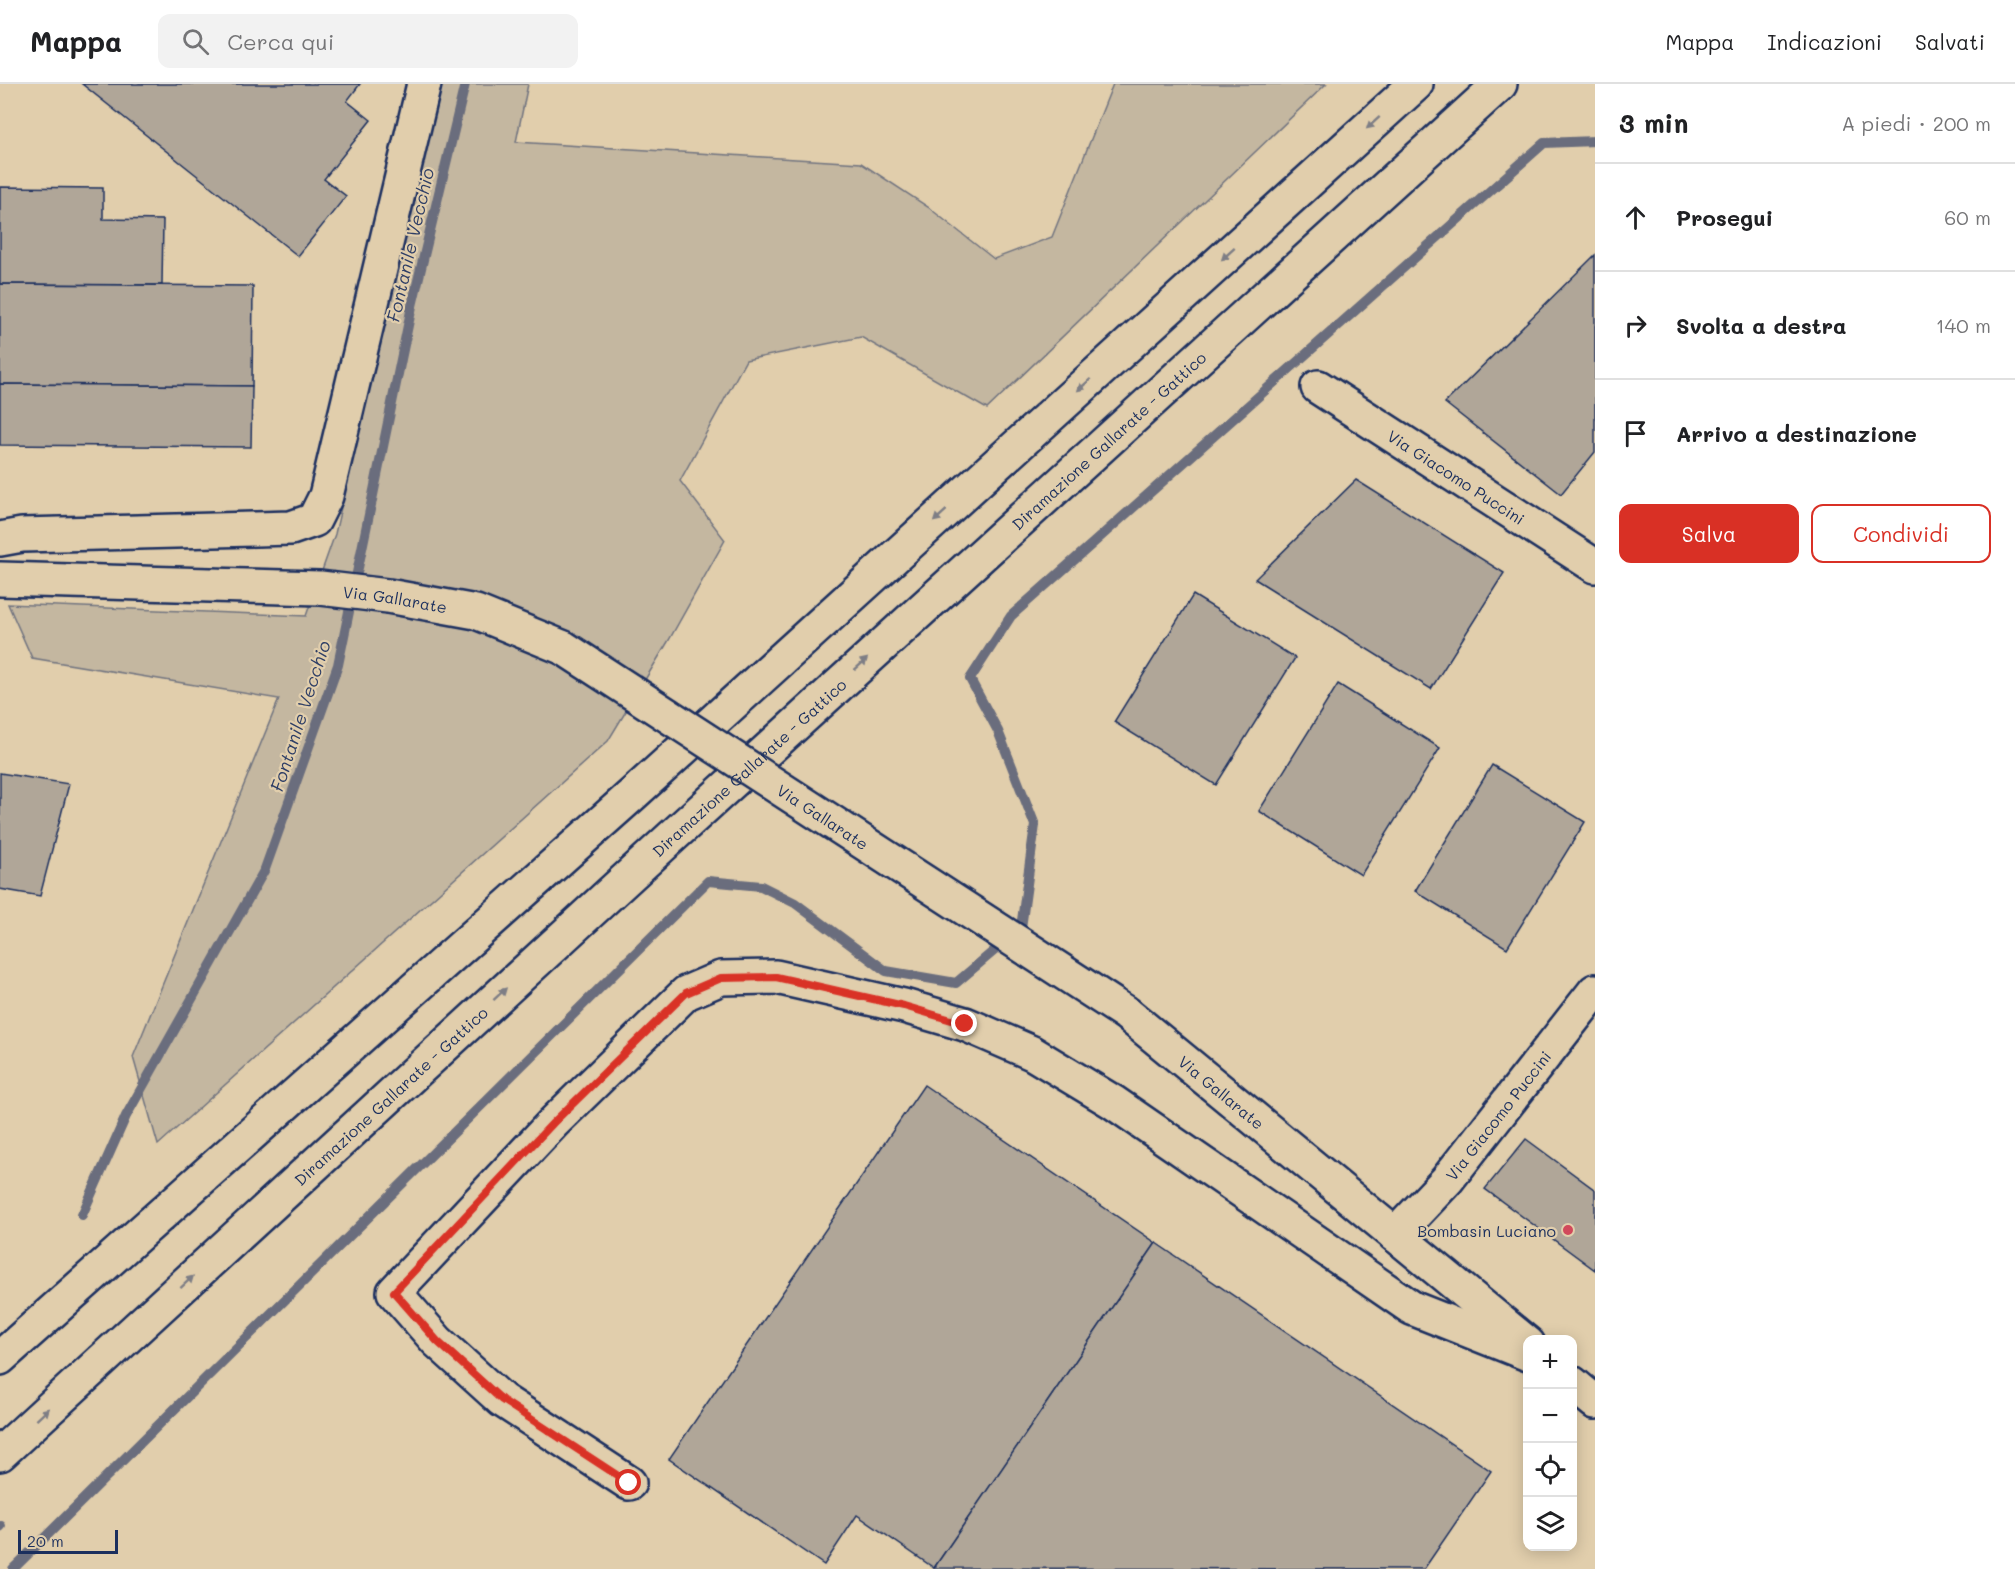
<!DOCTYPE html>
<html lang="it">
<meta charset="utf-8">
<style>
:root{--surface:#fff;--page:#f2f2f2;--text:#202124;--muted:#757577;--line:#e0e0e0;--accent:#d93025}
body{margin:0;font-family:Mali,sans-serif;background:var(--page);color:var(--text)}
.controls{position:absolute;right:18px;bottom:18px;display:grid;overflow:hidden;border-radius:12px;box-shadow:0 3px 15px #0003}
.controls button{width:54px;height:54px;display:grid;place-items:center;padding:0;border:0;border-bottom:2px solid var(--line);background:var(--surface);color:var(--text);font:30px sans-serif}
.scale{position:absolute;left:18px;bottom:15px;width:100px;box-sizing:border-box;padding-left:6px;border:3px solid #1b2f5e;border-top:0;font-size:16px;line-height:21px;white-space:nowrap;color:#1b2f5e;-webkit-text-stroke:4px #e1ceac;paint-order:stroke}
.stop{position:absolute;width:18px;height:18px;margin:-14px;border:4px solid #d93025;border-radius:50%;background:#fff}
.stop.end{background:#d93025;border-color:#fff;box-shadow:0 2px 6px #0008}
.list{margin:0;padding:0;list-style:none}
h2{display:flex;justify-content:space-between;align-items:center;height:78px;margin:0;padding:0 24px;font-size:26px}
h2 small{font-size:20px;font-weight:400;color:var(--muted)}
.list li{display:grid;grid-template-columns:39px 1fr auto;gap:18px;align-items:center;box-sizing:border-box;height:108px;padding:0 24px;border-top:2px solid var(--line)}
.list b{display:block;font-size:22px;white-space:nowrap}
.list em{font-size:20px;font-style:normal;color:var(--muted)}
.actions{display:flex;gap:12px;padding:18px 24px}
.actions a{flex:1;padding:14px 0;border:2px solid var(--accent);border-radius:12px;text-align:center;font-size:21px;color:var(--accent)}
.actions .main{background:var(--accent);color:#fff}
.icon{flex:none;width:33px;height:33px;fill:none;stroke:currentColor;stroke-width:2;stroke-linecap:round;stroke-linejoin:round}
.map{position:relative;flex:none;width:1595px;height:1485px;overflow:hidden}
header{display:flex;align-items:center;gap:36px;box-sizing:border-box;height:84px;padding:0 30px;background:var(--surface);border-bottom:2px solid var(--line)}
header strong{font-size:28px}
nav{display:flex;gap:33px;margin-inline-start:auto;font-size:21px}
.search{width:420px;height:54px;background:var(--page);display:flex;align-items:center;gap:15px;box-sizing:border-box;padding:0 21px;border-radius:12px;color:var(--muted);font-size:22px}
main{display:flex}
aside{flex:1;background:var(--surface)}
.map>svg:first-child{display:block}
.green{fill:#c4b7a0;stroke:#70737f;stroke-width:1.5}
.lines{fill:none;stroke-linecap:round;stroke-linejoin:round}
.stream{stroke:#6a6d7d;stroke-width:10}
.building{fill:#b0a698;stroke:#1b2f5e;stroke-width:1.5}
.minor-casing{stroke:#1b2f5e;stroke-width:38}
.major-casing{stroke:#1b2f5e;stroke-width:38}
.highway-casing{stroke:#1b2f5e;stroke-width:38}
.minor{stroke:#e1ceac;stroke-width:33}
.major{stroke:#e1ceac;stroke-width:33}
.highway{stroke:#e1ceac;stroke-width:33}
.major-bridge-casing{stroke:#1b2f5e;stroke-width:38;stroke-linecap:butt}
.major-bridge{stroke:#e1ceac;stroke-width:33}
.oneway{fill:#7e7e85}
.route{stroke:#d93025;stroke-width:8}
.poi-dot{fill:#d1495b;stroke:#e1ceac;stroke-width:2}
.labels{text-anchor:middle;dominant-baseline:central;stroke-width:4.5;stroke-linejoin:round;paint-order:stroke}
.street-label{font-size:16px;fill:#1b2f5e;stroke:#e1ceac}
.poi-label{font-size:16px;fill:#1b2f5e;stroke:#e1ceac;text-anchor:end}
.water-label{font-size:18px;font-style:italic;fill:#2f3f66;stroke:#e1ceac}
</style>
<header>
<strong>Mappa</strong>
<div class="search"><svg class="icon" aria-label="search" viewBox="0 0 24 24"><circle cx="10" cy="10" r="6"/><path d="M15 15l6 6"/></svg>Cerca qui</div>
<nav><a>Mappa</a><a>Indicazioni</a><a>Salvati</a></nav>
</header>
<main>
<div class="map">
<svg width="1595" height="1485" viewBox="0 0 1595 1485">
<rect width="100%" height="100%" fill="#e1ceac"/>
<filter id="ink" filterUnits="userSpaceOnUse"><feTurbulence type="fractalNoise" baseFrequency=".0167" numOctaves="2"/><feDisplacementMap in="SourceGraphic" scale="12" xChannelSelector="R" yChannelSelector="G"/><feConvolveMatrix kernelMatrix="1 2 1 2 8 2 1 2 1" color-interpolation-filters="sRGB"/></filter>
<g filter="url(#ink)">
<polygon class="green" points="437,0 528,0 516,58 861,79 928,123 994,175 1052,153 1113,0 1326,0 987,325 861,253 746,276 680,397 725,456 669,556 608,657 158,1061 133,973 279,615 32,574 8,520 306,532 335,450"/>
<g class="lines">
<g class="stream">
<polyline points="82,1131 126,1032 265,785 338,581 412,222 465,0"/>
<polyline points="0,1443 1,1442"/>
<polyline points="13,1485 708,797 761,802 795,819 886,887 956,899 1021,844 1035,741 998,647 970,595 1011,532 1544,59 1595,57"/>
</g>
</g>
<g class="building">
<polygon points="82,0 360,0 347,17 371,36 324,95 346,112 298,172"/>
<polygon points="0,103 103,104 103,135 163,136 162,201 0,200"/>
<polygon points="1595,171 1595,368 1561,410 1445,319"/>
<polygon points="0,200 253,202 252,302 0,300"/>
<polygon points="0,300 252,302 251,363 0,361"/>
<polygon points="1356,396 1504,489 1431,605 1255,495"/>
<polygon points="1193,511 1295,574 1216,701 1114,638"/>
<polygon points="1338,600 1440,664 1361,791 1259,727"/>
<polygon points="1492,681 1585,738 1507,864 1415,807"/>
<polygon points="0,689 69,700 40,812 0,805"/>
<polygon points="924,1001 1156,1159 934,1484 857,1431 824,1481 669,1375"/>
<polygon points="1526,1055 1595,1106 1595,1186 1485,1105"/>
<polygon points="1156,1159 1491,1387 1424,1485 934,1484"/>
</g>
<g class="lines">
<g class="minor-casing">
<g id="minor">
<path id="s1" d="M 1318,303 L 1595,482"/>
<polyline points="0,455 22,451 291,444 314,436 326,412 424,0"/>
<path id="s2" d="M 1395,1151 L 1447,1096 L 1595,907"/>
<polyline points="629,1399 502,1316 437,1257 394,1208 553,1039 686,909 721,894 776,893 904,922 965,940 1032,969 1113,1018 1412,1224 1528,1270"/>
</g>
</g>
<g class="major-casing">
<g id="major">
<path id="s3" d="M 0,495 L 320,504 L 388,512 L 476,528 L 564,564"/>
<path id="s4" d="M 1126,929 L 1528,1260"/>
<polyline points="1572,1299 1595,1318"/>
</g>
</g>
<g class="highway-casing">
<g id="highway">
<polyline points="0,1274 632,711 1416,0"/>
<path id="s5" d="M 0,1370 L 675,750 L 1500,0"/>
</g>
</g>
<use href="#minor" class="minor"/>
<use href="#major" class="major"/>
<use href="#highway" class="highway"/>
<g class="major-bridge-casing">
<g id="major-bridge">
<path id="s6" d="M 564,564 L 1126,929"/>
</g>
</g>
<use href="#major-bridge" class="major-bridge"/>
</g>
<defs><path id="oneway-solid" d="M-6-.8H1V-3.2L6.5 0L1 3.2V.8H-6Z" transform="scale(1.5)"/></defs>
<g class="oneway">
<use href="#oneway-solid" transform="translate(1373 39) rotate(138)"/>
<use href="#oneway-solid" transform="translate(1228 170) rotate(138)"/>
<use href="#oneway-solid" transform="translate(1084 301) rotate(138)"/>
<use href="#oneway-solid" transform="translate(940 432) rotate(138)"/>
<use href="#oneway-solid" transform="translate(861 580) rotate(-42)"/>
<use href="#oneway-solid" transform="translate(500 910) rotate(-43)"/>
<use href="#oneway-solid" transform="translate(187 1198) rotate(-43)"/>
<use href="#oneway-solid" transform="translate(43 1330) rotate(-43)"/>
</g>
</g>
<g class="lines" filter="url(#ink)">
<polyline class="route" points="629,1399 502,1316 437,1257 394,1208 553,1039 686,909 721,894 776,893 904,922 965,940"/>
</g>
<circle class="poi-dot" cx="1568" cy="1146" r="6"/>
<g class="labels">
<g class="street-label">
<text stroke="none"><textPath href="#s5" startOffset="1502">Diramazione Gallarate - Gattico</textPath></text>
<text stroke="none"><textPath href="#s1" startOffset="165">Via Giacomo Puccini</textPath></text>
<text stroke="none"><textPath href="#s3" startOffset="396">Via Gallarate</textPath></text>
<text stroke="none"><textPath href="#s5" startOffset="1016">Diramazione Gallarate - Gattico</textPath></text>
<text stroke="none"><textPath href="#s6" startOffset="309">Via Gallarate</textPath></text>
<text stroke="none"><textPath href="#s4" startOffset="124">Via Gallarate</textPath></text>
<text stroke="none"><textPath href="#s5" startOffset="530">Diramazione Gallarate - Gattico</textPath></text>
<text stroke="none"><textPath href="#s2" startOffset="158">Via Giacomo Puccini</textPath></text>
</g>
<g class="poi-label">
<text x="1556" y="1146">Bombasin Luciano</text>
</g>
<g class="water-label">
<text transform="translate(410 161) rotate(-77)">Fontanile Vecchio</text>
<text transform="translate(300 632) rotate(-72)">Fontanile Vecchio</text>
</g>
</g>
</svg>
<div class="controls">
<button>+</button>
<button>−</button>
<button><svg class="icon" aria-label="locate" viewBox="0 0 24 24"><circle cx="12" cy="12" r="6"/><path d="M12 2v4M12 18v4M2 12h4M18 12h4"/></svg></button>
<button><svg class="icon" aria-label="layers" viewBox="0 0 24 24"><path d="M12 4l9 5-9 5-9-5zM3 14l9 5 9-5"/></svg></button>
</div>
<div class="scale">20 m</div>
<div class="stop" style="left:629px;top:1399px"></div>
<div class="stop end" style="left:965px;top:940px"></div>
</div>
<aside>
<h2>3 min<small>A piedi · 200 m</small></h2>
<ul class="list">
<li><svg class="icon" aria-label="ahead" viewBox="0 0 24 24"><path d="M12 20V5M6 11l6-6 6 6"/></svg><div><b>Prosegui</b></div><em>60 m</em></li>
<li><svg class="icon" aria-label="right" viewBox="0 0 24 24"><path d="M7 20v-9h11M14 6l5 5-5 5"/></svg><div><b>Svolta a destra</b></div><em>140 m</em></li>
<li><svg class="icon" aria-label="arrive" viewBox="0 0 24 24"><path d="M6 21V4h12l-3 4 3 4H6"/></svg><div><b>Arrivo a destinazione</b></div></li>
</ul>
<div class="actions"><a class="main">Salva</a><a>Condividi</a></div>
</aside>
</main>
